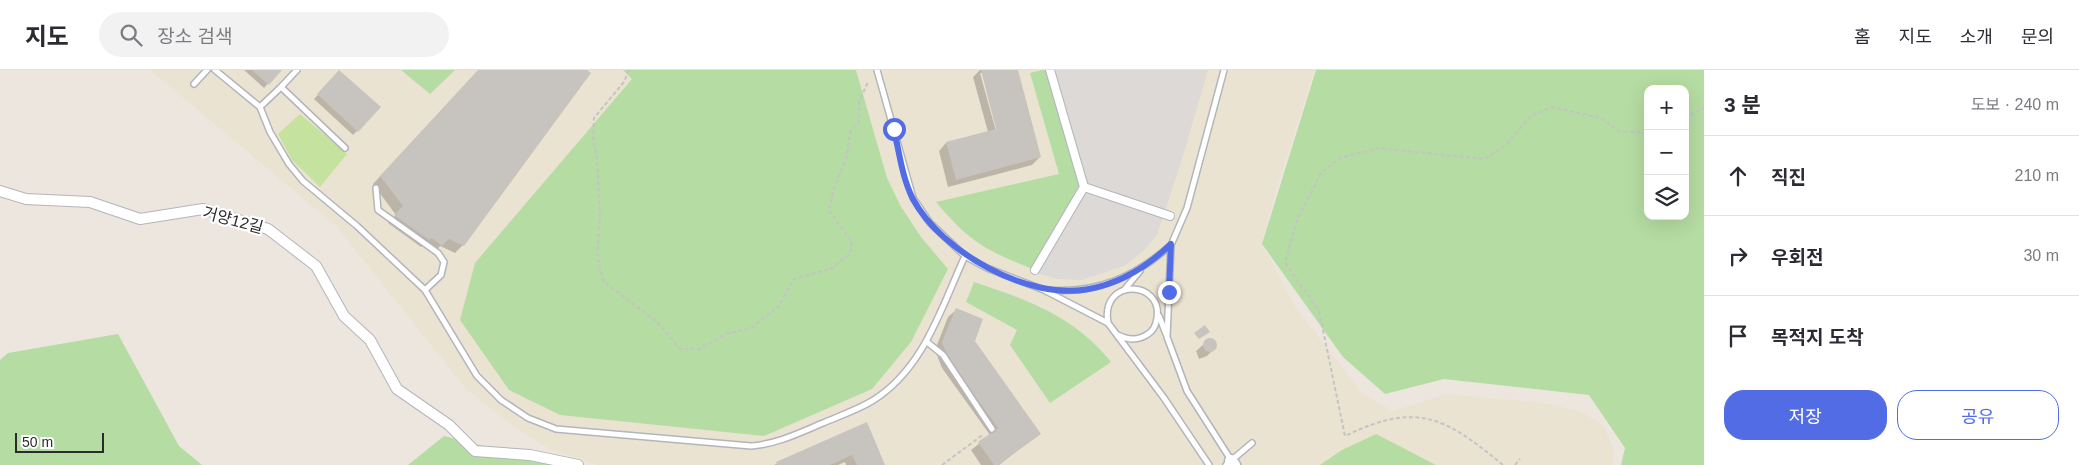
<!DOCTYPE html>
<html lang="ko">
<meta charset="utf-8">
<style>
:root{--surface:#fff;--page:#f2f2f3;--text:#2b2b33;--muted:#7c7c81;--line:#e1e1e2;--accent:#526ce6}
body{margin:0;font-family:Helvetica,"Noto Sans KR",sans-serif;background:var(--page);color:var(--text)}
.controls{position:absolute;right:15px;top:15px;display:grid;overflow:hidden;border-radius:10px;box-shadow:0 5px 20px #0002}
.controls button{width:45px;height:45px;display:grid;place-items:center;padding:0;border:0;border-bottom:1px solid var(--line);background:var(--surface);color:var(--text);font:25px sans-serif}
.scale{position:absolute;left:15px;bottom:12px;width:89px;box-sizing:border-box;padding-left:5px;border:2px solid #2b2b2b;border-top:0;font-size:14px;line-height:18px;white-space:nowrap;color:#2b2b2b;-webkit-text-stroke:4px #fff;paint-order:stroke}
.stop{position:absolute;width:15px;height:15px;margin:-11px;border:4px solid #526ce6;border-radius:50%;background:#fff}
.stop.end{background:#526ce6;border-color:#fff;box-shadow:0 1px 5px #0008}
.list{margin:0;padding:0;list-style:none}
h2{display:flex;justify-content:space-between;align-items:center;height:65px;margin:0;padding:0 20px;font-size:21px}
h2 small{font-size:16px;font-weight:400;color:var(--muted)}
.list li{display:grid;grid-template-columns:32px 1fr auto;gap:15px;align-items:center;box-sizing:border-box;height:80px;padding:0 20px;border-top:1px solid var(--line)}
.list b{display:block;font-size:19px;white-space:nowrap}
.list em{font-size:16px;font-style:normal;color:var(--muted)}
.actions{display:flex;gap:10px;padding:15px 20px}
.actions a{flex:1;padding:11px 0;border:1px solid var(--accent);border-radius:20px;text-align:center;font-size:18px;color:var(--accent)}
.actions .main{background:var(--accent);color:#fff}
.icon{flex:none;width:28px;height:28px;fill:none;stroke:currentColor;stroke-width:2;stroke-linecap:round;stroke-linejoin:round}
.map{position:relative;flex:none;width:1704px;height:395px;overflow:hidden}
header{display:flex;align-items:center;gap:30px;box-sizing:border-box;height:70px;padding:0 25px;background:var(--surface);border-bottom:1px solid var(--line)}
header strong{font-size:24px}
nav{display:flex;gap:28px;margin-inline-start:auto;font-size:18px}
.search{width:350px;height:45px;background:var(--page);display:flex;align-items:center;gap:12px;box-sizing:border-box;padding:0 18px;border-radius:28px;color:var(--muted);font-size:19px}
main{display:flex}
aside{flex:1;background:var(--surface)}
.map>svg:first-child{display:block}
.education{fill:#ebe3d1}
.green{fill:#b5dca2;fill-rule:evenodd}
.pitch{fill:#c5e29f}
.plaza{fill:#dcd9d6}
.shadow{fill:#0003;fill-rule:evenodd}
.building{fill:#c7c3be}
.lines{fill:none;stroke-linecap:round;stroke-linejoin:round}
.service-casing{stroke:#b3b5bd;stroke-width:8}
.pedestrian-casing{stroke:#b3b5bd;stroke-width:10}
.minor-casing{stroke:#b3b5bd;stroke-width:12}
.tertiary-casing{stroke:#b3b5bd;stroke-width:15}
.path{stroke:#c4c4c4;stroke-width:2;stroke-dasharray:4 2.5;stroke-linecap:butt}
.service{stroke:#fff;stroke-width:5}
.pedestrian{stroke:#fff;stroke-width:8}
.minor{stroke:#fff;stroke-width:10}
.tertiary{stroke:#fff;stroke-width:12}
.route{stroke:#526ce6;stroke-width:6}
.labels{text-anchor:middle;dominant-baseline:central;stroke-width:4.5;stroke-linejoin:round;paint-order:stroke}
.street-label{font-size:16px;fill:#2b2b2b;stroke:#fff}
</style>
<header>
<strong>지도</strong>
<div class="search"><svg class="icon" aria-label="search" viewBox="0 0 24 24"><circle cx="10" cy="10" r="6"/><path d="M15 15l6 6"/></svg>장소 검색</div>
<nav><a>홈</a><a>지도</a><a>소개</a><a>문의</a></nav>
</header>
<main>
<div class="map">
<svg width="1704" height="395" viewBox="0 0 1704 395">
<rect width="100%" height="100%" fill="#ece6df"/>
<polygon class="education" points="150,0 1315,0 1277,117 1262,174 1296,238 1363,324 1393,341 1446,324 1544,333 1580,341 1604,356 1614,381 1612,395 597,395 550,379 513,356 467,320 336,156"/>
<g class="green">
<polygon points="401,0 455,0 430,24"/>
<polygon points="623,0 856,0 887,108 900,135 921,167 948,199 911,272 872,319 764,366 560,345 509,320 460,250 475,193 632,9"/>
<path d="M 1042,0 L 1049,0 L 1080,117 L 1032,197 L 1030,198 C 983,179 969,171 936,132 L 1059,104 L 1030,3 Z"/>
<path d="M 1316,0 L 1704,0 L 1704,395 L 1621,395 L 1625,378 L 1589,325 L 1444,309 L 1385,324 L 1343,287 L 1262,174 ZM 1648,19 L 1685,19 L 1685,146 L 1648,146 Z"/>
<path d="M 974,212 C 1028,230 1074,246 1111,292 L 1050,333 L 1010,275 L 1017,260 L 966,232 Z"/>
<polygon points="118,264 179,376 202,395 0,395 0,290 8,283"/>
<polygon points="1376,364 1436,395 1320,395 1342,380"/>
<polygon points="444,366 558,395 408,395"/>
</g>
<polygon class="pitch" points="300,44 347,84 320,117 292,90 278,64"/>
<polygon class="plaza" points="1052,0 1208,0 1182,89 1157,165 1145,179 1126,195 1082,210 1058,209 1036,203 1084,118"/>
<g class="shadow">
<polygon points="244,0 280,0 264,18"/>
<polygon points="479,0 585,0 463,175 455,183 440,176 434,183 423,175 421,177 388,153 396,145 373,114"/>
<path d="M 980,0 L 1017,0 L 1040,87 L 1032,95 L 948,117 L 939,81 L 946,73 L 988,62 L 973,7 ZM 980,3 L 983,3 L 999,64 L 997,65 Z"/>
<polygon points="339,2 379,38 353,65 314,29"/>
<polygon points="956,240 974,271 1039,364 999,395 981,395 971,380 990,365 942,298 935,280 948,247"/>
<polygon points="1210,269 1215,272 1215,278 1207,286 1199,289 1196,281"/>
<polygon points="866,354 884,395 846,395 845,392 838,395 774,395"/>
</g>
<g class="building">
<polygon points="252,0 282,0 269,15"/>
<polygon points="339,0 381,37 358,62 317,24"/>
<polygon points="478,0 587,0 591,3 464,176 449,169 442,176 432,168 429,170 394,145 403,136 380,106"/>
<polygon points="981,0 1018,0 1041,87 956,110 946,72 996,59"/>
<polygon points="956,238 983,249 975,271 1041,364 998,395 994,395 978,372 998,358 949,290 942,272"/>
<polygon points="1205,255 1210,262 1199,269 1194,263"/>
<circle cx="1210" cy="275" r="7"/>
<polygon points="867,352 885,395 857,395 852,385 830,395 777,395 776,392"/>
</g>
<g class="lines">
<g class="service-casing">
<g id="service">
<path d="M 215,0 L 260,37 L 270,62 L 289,94 L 303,111 L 357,156 L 425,220 L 477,306 L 501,330 L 528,348 L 556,359 L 751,376 C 777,374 799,363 823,353 C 839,346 857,340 872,331 C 924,299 941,238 965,186"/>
<polyline points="877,0 913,128 930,153 965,186 987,198 1044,220 1108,253"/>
<polyline points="1224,0 1187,138 1171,175 1167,267 1187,321 1231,390"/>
<polyline points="194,14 207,0"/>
<polyline points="281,17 297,0"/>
<polyline points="260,37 281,17 345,78"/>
<polyline points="376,118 378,140 438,183 444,192 441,205 425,220"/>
<path d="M 1047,220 C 1097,224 1135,207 1171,175"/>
<polyline points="1124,220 1140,201"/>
<polyline points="1159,246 1166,264"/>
<path d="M 1118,265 C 1128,270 1138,271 1148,264 C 1153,261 1156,255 1157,248 C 1163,210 1100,207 1108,253 L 1164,328 L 1209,395"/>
<polyline points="927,272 943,285 992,359"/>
<polyline points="1226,395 1252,373"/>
</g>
</g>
<g class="pedestrian-casing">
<g id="pedestrian">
<polyline points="1084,117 1170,146"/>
<polyline points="1035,200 1084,117 1050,0"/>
</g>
</g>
<g class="minor-casing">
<polyline id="minor" points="0,121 26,129 90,132 140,149 203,139 268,159 316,196 344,246 370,270 397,319 449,355 475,381 530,385 578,395"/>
</g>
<g class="tertiary-casing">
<polyline id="tertiary" points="1231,391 1234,395"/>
</g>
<g class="path">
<polyline points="629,0 624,12 594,48 593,66 597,89 600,148 597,183 603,211 657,252 680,279 699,279 726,264 751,258 779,236 794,209 830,199 850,184 852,172 829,141 834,118 846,89 850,62 859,51 859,32 868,12"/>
<polyline points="1685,48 1704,38"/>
<polyline points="942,395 984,364"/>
<path d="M 1503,395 C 1445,347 1417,331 1345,366 L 1319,241 L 1285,193 L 1297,150 L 1321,103 L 1340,88 L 1378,78 L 1485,89 L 1507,74 L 1530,47 L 1551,37 L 1601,48 L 1619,61 L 1648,63"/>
<polyline points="1515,395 1520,389"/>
</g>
<use href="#service" class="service"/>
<use href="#pedestrian" class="pedestrian"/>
<use href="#minor" class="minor"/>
<use href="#tertiary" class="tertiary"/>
</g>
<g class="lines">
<path class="route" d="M 894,59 C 899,81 902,108 913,129 C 941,182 1029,231 1089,219 C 1121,213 1148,196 1171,174 L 1169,222"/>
</g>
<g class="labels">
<g class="street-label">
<text transform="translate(233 150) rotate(15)">거양12길</text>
</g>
</g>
</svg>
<div class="controls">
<button>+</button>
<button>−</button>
<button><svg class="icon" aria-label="layers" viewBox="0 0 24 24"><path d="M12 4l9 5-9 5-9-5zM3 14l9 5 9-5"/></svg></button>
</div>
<div class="scale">50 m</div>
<div class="stop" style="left:894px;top:59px"></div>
<div class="stop end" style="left:1169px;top:222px"></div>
</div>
<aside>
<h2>3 분<small>도보 · 240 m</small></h2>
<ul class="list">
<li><svg class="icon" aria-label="ahead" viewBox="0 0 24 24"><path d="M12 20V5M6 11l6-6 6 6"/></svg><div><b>직진</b></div><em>210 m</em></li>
<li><svg class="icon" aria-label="right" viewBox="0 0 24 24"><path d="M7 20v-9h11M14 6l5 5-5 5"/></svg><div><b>우회전</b></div><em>30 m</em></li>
<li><svg class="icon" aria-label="arrive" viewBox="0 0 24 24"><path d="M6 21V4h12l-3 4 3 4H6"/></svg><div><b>목적지 도착</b></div></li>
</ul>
<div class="actions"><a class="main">저장</a><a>공유</a></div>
</aside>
</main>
